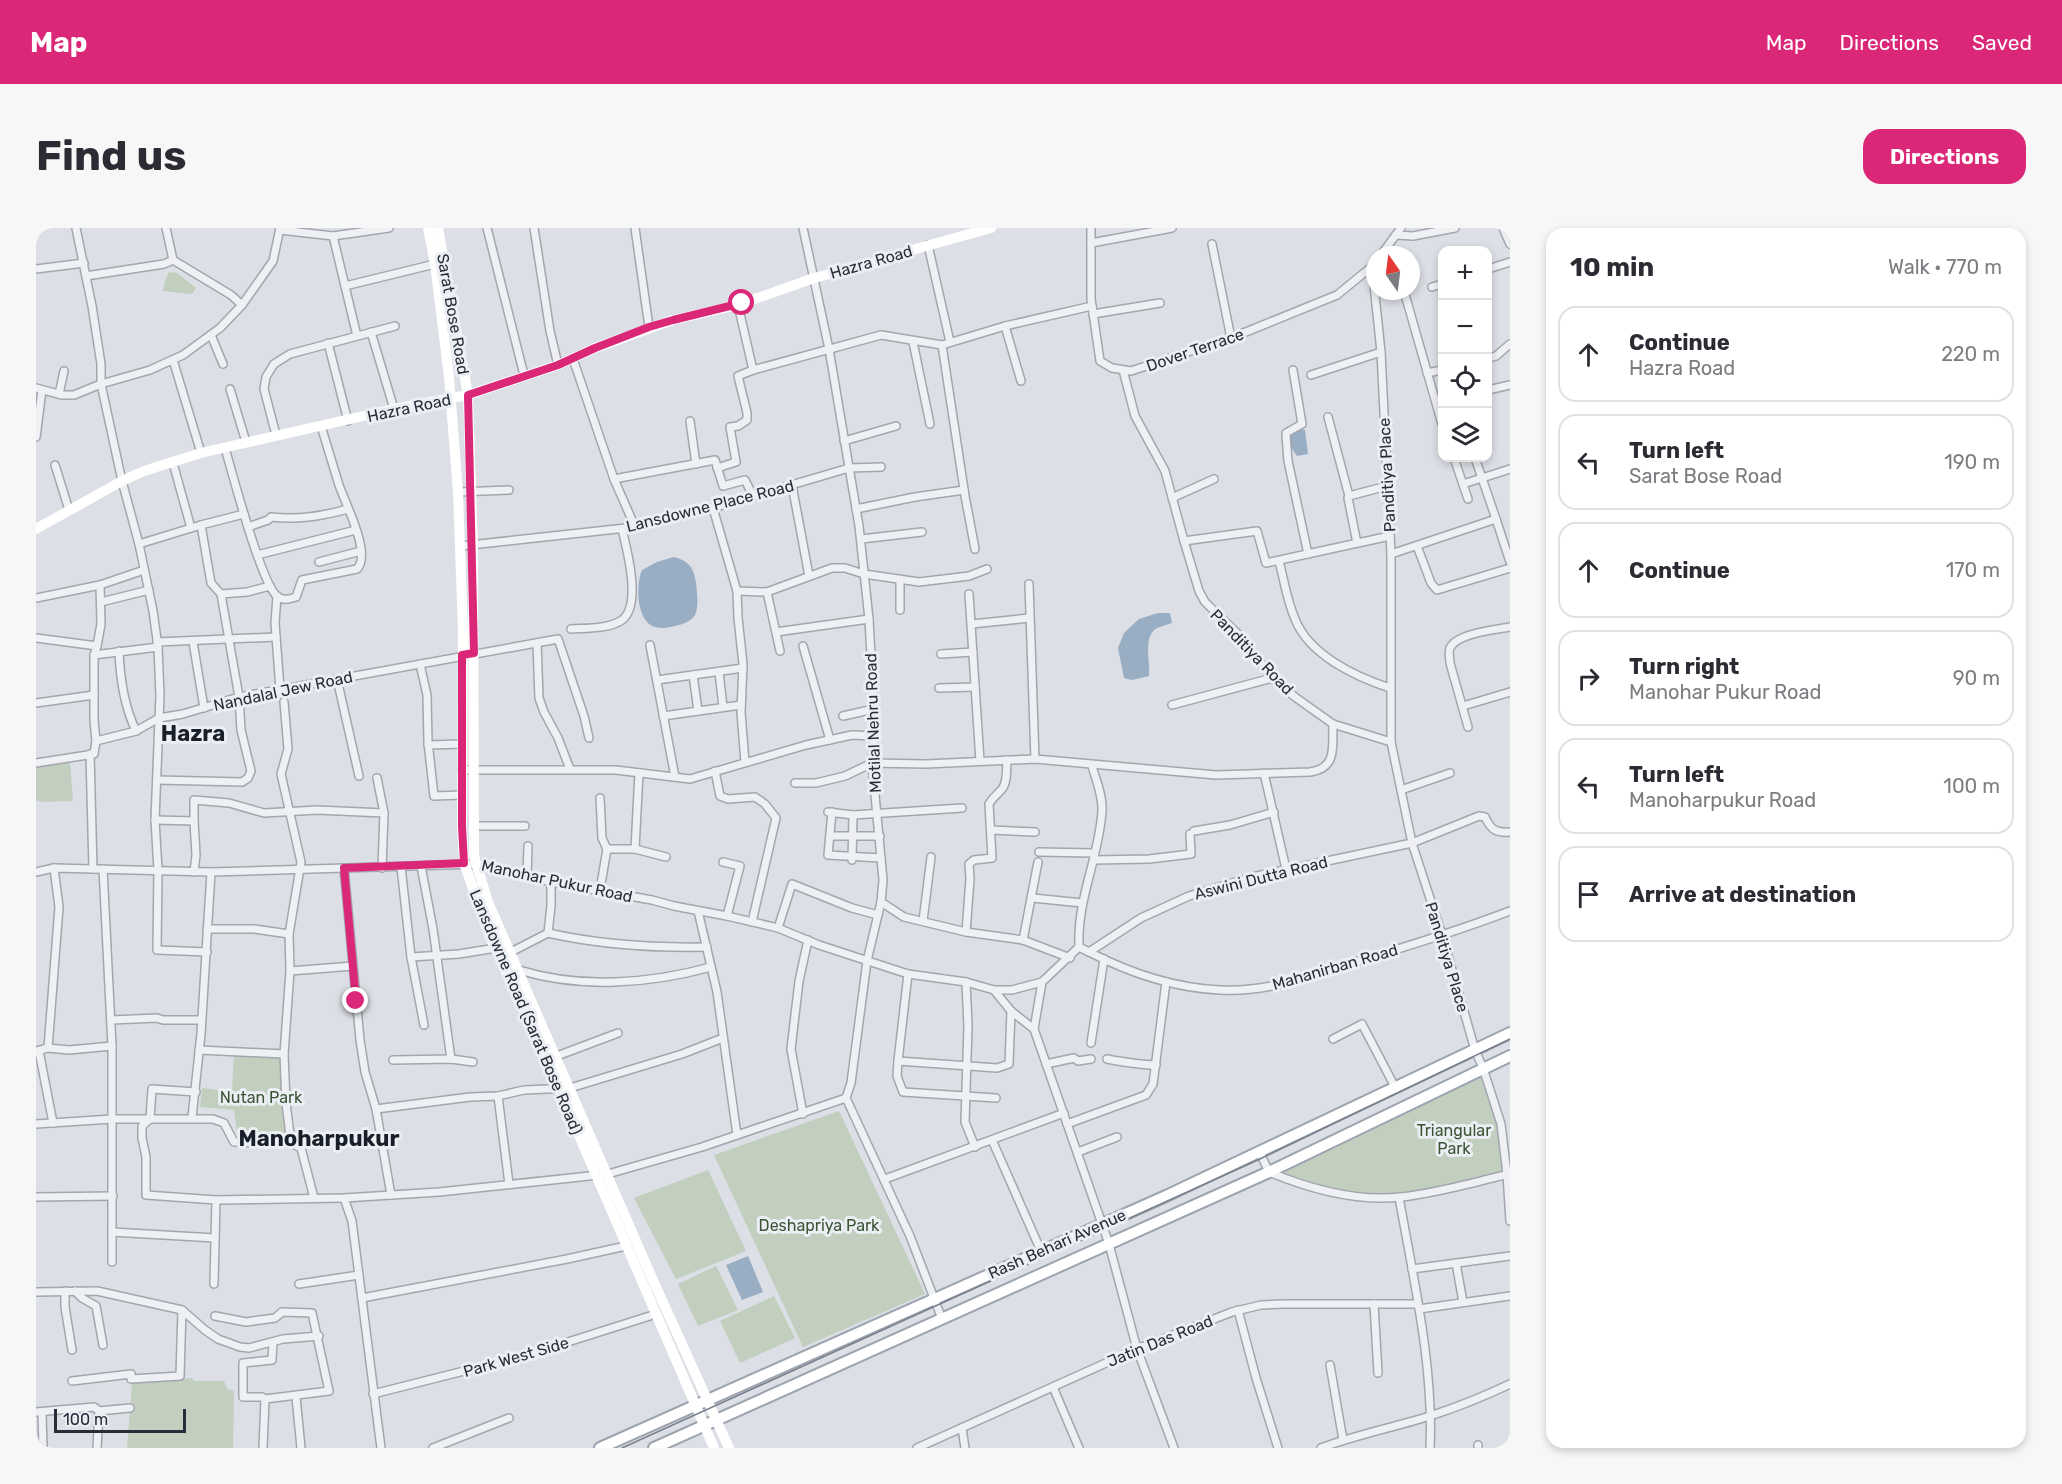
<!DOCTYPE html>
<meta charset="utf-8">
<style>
:root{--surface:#fff;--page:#f7f7f7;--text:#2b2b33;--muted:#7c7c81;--line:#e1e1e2;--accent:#db2777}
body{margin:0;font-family:Rubik,sans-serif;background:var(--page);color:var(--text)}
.controls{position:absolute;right:18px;top:18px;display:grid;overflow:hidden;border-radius:12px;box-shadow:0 3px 9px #0003}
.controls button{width:54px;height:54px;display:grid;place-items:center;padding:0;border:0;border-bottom:2px solid var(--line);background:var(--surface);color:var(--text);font:30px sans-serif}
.compass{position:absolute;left:1330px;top:18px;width:54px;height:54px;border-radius:50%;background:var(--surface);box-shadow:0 3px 9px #0003;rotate:346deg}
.scale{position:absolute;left:18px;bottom:15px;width:132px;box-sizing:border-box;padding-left:6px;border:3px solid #272e3a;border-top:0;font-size:16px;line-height:21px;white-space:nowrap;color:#272e3a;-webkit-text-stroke:4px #ebeef3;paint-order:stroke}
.stop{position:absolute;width:18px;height:18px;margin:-14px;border:4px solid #db2777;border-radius:50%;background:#fff}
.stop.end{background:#db2777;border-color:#fff;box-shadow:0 2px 6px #0008}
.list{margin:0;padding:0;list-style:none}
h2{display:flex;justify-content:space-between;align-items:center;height:78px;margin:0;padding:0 24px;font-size:26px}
h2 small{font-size:20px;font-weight:400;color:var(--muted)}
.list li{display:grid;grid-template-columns:39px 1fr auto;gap:18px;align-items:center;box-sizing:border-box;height:96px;margin:0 12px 12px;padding:0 12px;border:2px solid var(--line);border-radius:18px}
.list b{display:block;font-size:22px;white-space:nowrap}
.list p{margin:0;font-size:20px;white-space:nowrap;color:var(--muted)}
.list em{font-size:20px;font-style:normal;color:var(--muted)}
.icon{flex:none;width:33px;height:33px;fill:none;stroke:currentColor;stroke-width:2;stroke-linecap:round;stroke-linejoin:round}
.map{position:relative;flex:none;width:1474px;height:1220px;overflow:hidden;border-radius:18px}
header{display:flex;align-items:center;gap:36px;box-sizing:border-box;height:84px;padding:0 30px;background:var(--accent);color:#fff}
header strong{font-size:28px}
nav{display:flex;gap:33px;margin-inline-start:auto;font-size:21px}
.intro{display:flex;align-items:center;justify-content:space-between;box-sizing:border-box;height:144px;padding:0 36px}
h1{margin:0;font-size:42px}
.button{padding:15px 27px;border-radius:18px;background:var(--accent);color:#fff;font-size:21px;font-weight:700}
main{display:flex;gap:36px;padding:0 36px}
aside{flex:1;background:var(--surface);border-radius:18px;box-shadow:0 3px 9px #0003}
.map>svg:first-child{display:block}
.green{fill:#c2cebe}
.water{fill:#99adc3}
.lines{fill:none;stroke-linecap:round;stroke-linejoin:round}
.street-casing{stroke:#a2a6ae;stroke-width:10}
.primary-casing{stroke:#9ca4b0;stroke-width:14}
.street{stroke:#eef0f4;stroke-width:7}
.secondary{stroke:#fff;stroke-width:10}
.primary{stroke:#fff;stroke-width:10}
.tram{stroke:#777f8d;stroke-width:1.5}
.route{stroke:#db2777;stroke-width:8}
.labels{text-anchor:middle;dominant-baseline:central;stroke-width:6;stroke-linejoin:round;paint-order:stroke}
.street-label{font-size:16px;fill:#272e3a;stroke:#ebeef3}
.park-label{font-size:16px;fill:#3b5435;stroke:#ebeef3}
.district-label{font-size:22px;font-weight:bold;fill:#191f2a;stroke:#ebeef3}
</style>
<header>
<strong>Map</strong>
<nav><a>Map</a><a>Directions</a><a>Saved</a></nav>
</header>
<div class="intro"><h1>Find us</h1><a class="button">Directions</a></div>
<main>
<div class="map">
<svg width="1474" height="1220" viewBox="0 0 1474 1220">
<rect width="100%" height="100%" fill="#dcdfe5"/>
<g class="green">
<polygon points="133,44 141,45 160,60 156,66 127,63 129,53"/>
<polygon points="34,534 37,573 6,574 0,572 0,537"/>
<polygon points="247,824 255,869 256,917 203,920 198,882 164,879 166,860 196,864 198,827"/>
<path d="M 1454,845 L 1469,944 C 1404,960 1344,976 1277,957 C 1265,953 1254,950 1242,944 L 1309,915 Z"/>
<polygon points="803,883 889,1066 767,1119 678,927"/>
<polygon points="672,942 710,1023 640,1051 598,970"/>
<polygon points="680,1038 702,1082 662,1098 642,1056"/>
<polygon points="738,1068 759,1110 704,1135 684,1093"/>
<polygon points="156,1150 158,1153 188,1153 191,1161 198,1163 197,1220 91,1220 96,1154"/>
</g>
<g class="water">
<path d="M 1261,200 L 1269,202 L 1272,226 L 1261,228 C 1255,220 1252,214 1252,204 Z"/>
<path d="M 638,329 C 652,333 658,339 660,355 C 661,364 663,379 659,387 C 654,394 647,396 639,398 C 633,400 623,401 616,398 C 600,389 600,356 606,342 L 621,334 Z"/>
<path d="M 1122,385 L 1134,385 L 1136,395 C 1131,397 1126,398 1121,400 C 1106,409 1115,434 1113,448 L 1096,452 L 1088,450 L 1082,420 L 1088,405 L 1103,391 Z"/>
<polygon points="712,1028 727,1064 706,1072 690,1037"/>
</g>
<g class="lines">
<g class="street-casing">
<g id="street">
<polyline points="40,0 56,78 65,136 65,156 86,253 103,316 117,383 122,419 124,467 119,592 122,642 121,722 171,724"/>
<polyline points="130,0 137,32 195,67 206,77"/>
<polyline points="451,0 488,147"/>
<polyline points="498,0 514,103 522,137"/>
<polyline points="599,0 613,99"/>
<polyline points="1055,0 1055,71 1064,133 1076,140 1095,143 1200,108 1301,67 1339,36"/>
<polyline points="1467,0 1474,16"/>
<polyline points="244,2 297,8 353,0"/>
<polyline points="1360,7 1377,8 1419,0"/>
<polyline points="297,8 321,108"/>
<polyline points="1055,15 1136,0"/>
<polyline points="1176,16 1195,110"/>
<polyline points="892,17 914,114"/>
<polyline points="1345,27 1365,0"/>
<polyline points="1336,38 1345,124 1355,326 1355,514 1376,615 1406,707 1439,822 1447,840 1465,896 1471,946 1474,993"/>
<polyline points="0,41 48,35"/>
<polyline points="1452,41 1474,34"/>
<polyline points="50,48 128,36 137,32"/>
<polyline points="309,58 399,36"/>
<polyline points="1396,59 1406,56"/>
<polyline points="1368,63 1406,196"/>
<polyline points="702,77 717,142 845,107 906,117 969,98 1056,78"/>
<polyline points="1057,86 1124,75"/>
<polyline points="969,98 985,153"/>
<polyline points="335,104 358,181"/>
<polyline points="175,107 187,136"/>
<polyline points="877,114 894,196"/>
<polyline points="292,115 312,193"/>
<polyline points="906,117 929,268 939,321"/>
<polyline points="1452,130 1460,128 1474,116"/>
<polyline points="537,131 578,251 599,299"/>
<polyline points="137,132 165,225"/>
<polyline points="1087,142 1099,188 1129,243 1148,313 1163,363 1169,374 1201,405 1236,450 1259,469 1297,496 1355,514"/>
<polyline points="1257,142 1266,196 1250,205 1250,207 1252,233 1272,326"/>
<polyline points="1391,145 1406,142"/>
<polyline points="1275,147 1345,124"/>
<polyline points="0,160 26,167 38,167 65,156 114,142 147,127 184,100 206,77 237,33 244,0"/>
<polyline points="194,161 210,214"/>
<polyline points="1452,162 1474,157"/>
<polyline points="23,166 28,143"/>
<polyline points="1292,189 1313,268"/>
<polyline points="654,193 660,236"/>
<polyline points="240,207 228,161 230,149 238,136 254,126 359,98"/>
<polyline points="0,209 6,162"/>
<polyline points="808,213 860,198"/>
<path d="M 189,220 C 196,244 226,359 242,369 C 248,373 253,371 260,369 L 266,352 L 321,341 C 336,326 309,275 303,257 C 297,237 291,218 285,198"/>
<polyline points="1418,230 1432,271"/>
<polyline points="137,235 155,300"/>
<polyline points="19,237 33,282"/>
<polyline points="681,240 700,234 694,199 702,198 711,192 711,185 702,148 717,142"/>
<polyline points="578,251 679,232 687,258 709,252 717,268"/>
<polyline points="1427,256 1446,250 1439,230"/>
<polyline points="756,257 773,348"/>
<polyline points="422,264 473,262"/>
<polyline points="1136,270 1178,251"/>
<polyline points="677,280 701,363 702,390 707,436 705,484 709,534"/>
<polyline points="820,281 879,269 928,262"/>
<polyline points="1460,291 1446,250 1474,241"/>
<path d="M 212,299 L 232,292 L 235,289 C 263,292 286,288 312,281"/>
<polyline points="825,311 886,304"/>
<polyline points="1148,313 1221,303 1230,335 1354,308"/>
<polyline points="1321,315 1312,270 1313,268 1351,258"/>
<polyline points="103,316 165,297 208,286"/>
<polyline points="425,318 599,299 677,280 813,240 845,239"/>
<polyline points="1381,318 1395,355 1401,362 1474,340"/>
<polyline points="1355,326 1460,291 1474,334"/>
<polyline points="221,327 320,302"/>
<path d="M 1243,333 C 1248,352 1251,373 1259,391 C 1273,427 1320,449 1354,460"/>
<polyline points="283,334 325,323"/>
<polyline points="864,352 864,382"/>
<polyline points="993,356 999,531"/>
<polyline points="701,363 731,364 796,340 809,340 828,346 883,354 933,348 951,341"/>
<polyline points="731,364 744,423"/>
<polyline points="185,366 211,364 234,358"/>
<polyline points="933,366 944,533"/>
<polyline points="241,368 239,395 244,461"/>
<polyline points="0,370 64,357 108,342"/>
<polyline points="65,374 113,362"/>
<polyline points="936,396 993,390"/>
<path d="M 535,401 C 550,400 573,401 586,392 C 606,377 591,322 586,301"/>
<polyline points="740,404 833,391"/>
<polyline points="0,410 61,418 58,427 58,492 60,513"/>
<polyline points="121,414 240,409"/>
<polyline points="157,414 168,480"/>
<polyline points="501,415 503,470 508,484 522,510 534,541"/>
<polyline points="614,417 639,549"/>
<polyline points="61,418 65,396 64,357"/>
<polyline points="767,418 794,512"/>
<path d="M 83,423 C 84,451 88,478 100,503"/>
<polyline points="905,426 937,424"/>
<polyline points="58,427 122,419"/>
<polyline points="384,436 391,467 392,514 398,568 426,567"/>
<polyline points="683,444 687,479"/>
<polyline points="657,447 662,483"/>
<polyline points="301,451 323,548"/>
<polyline points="621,452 707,440"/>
<polyline points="903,460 939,459"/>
<polyline points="248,474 252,521 245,546 265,634 253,706 254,743"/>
<polyline points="0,475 58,467"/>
<polyline points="1136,477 1236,450"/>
<polyline points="1427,478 1474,464"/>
<polyline points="627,488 705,477"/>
<polyline points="807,488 838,481"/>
<path d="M 1432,499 L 1414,435 C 1414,430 1412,425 1414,420 C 1421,405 1459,402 1474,399"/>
<polyline points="392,517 426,516"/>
<polyline points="54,526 57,641"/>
<polyline points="0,535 58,526 60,513 100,503 123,490 147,486 203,469 522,411 548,488 553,510"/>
<polyline points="426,542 580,542 654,551 770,517 816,507 839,508"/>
<polyline points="679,543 684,568 692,571 719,569 729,576 740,590 716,694"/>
<polyline points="1228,545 1250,641"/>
<polyline points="341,550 348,585 346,640"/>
<polyline points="121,552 206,554 212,550 215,543 205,502 203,469 185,366 175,355 165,297"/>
<path d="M 759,555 L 780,555 L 809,548 L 836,535 L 890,536 L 999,531 L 1180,547 L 1274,544 C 1302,540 1296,518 1297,496"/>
<polyline points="1365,562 1414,545"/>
<polyline points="564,570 566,610 571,621"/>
<polyline points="792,584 817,587 926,580"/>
<polyline points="796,584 792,627 845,630"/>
<polyline points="119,592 158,593 158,572 193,575 228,585 281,582 348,585"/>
<polyline points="438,598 489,598"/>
<polyline points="955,602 999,604"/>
<polyline points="1158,603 1194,597 1238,584"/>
<polyline points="794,608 844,608"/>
<polyline points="599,621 630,629"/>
<polyline points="1003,624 1058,625"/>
<polyline points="816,632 817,587"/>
<polyline points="1058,632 1113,631 1155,626 1154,606"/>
<polyline points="687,634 704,638 691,688"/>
<polyline points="385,638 397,701 415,831"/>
<polyline points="365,639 375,729 388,797"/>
<polyline points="308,640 324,812 329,844 340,881 355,967"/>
<polyline points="67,641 76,818 76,1034"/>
<polyline points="0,644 18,640 175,644 441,636 515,654 616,672 638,678 691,688 742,700 783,717 872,746 930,754 958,762 976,762 1006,754"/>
<polyline points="158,644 160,627 158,593"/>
<polyline points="491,648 492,618"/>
<polyline points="564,662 571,621 599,621 603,545"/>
<polyline points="997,670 1046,675"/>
<polyline points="845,674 868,689 930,704 987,712 1034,730"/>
<polyline points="662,683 681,764 701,907"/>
<polyline points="887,693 895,629"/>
<polyline points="742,700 756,656 816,680 842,687"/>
<polyline points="171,701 218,701 253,706"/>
<path d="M 930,704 L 934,651 L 933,636 L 938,632 L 956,630 L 953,576 C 957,569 961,567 966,561 C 972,554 970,541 971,532"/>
<path d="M 512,705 C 565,717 617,720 671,719"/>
<polyline points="987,712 1002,634"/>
<path d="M 1043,719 C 1041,670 1063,630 1066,583 C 1067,568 1060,552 1056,538"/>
<polyline points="475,724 512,705 515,678 515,654"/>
<path d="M 1053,724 C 1094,745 1137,760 1184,762 C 1231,765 1277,747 1322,733 C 1373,718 1424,702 1474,683"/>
<polyline points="375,729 423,726 460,720"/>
<path d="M 483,742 C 544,761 613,756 675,739"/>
<polyline points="930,754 932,798 929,894 939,919"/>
<polyline points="958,762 975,783 998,801"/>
<polyline points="75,792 121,790 127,792 165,792"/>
<polyline points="1297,811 1326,796 1360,861"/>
<polyline points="1055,815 1068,731"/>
<polyline points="12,820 23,679 18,640"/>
<polyline points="163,822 248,826"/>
<polyline points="0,823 12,820 33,822 76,818"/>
<polyline points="3,823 17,895"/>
<polyline points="521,828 582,805"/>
<path d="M 1071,831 C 1087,834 1103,837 1120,837"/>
<polyline points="357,832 415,831 437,834"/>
<polyline points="862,833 872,746"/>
<polyline points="1010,836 1038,830 1042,833 1055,831"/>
<polyline points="160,864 116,861 114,891 106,898 106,910 110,929 110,967 180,972 308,970 403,964 572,946 666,919 810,870 815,855 831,733 845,674 847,652 836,535 839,501 833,391 823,298 793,121 767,0"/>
<polyline points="462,868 473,956"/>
<polyline points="810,870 874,1008 906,1091"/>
<polyline points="960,870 867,864 861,848 862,833 961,840 973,836 975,783"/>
<polyline points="340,881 434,869 462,868 488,862 534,860 646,826 687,810"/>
<polyline points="767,886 755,821 763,753 772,712"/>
<polyline points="156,889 165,806 175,644"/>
<polyline points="0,896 76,891 177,891 188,895 198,914 255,915 265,920 278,970"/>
<polyline points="1031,896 1110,867 1117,856 1130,754"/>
<polyline points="956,912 1005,1023"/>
<polyline points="255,915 250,875 248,826 254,743 317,738"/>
<polyline points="1042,924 1081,909"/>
<path d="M 1224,925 L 1233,944 C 1274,961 1320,974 1365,969 C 1402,965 1438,954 1474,946"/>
<polyline points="849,951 1028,885"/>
<polyline points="0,969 77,968"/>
<path d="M 1363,969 C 1377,1049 1398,1139 1394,1220"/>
<polyline points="308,970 316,993 345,1220"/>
<polyline points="76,1004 179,1010"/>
<polyline points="1420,1035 1427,1074"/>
<polyline points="1376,1041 1474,1028"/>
<polyline points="178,1056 180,972"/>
<polyline points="263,1056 323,1047"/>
<polyline points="29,1063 29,1079 36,1122"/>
<polyline points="39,1063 46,1070 60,1078 67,1117"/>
<polyline points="0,1064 61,1063 146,1082 169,1102 182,1111 204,1119 213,1120 247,1111 283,1108"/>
<polyline points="326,1070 531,1031 590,1018"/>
<polyline points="1338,1076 1342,1145"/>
<polyline points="1383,1081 1474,1068"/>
<polyline points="1202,1082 1220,1150 1242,1220"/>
<polyline points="179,1088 210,1094 239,1090 246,1084 276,1085 293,1163 229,1171 227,1220"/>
<polyline points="1294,1137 1307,1212"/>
<polyline points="36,1153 95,1146 95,1151 144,1148 146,1082"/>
<polyline points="1017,1159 1043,1220"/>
<polyline points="337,1166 491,1127 620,1086"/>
<polyline points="260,1169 265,1220"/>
<polyline points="229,1171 226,1169 207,1169 207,1135 236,1132 237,1114"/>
<polyline points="0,1184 58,1179 63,1183"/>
<polyline points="6,1184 7,1220"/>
<polyline points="926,1200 929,1220"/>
<polyline points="61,1220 63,1183 94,1180"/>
<polyline points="397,1220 473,1190"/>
<polyline points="881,1220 1101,1121 1196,1084 1225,1077 1248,1076 1382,1076"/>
<path d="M 1138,1220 L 1101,1121 L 1073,1016 L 998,801 L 1006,754 L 1043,719 L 1053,724 L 1105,690 L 1153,668 L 1216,649 L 1376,615 L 1443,588 L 1449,589 C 1455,602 1460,605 1474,604"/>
<path d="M 1285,1220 C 1322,1206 1360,1199 1397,1187 C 1424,1178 1449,1168 1474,1156"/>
<polyline points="1442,1220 1442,1217"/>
</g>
</g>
<g class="primary-casing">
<g id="primary">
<polyline points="564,1220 1130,968 1474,805"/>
<polyline points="618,1220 1233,944 1474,828"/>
</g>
</g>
<use href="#street" class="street"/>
<g class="secondary">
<polyline points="392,0 399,36 413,149 422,264 427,403 426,598 428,635 454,709 510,831 678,1220"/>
<polyline points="402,0 432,167 437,318 438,628 452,674 616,1050 693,1220"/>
<polyline points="0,301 86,253 108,243 165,225 358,181 432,167 522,137 559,120 637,92 702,77 778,50 847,33 876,22 955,0"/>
</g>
<use href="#primary" class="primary"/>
<polyline class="tram" points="586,1220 1224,931 1474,811"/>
</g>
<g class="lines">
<polyline class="route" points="320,773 308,640 428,635 426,598 426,427 438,425 432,167 522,137 559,120 613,99 637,92 706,75"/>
</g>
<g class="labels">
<g class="street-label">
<text transform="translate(835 34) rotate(-16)">Hazra Road</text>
<text transform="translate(417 86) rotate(80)">Sarat Bose Road</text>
<text transform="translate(1159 122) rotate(-19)">Dover Terrace</text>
<text transform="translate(373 180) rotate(-12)">Hazra Road</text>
<text transform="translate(1351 247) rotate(-93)">Panditiya Place</text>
<text transform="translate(674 278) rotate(-14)">Lansdowne Place Road</text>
<text transform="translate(1216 424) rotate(46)">Panditiya Road</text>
<text transform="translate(247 463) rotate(-12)">Nandalal Jew Road</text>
<text transform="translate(837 495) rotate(-92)">Motilal Nehru Road</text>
<text transform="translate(1225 650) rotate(-14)">Aswini Dutta Road</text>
<text transform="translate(521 653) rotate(12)">Manohar Pukur Road</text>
<text transform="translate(1411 729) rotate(73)">Panditiya Place</text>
<text transform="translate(1299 739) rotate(-16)">Mahanirban Road</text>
<text transform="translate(490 784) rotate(67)">Lansdowne Road (Sarat Bose Road)</text>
<text transform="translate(1021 1016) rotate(-24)">Rash Behari Avenue</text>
<text transform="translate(1124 1113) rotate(-22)">Jatin Das Road</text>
<text transform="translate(480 1129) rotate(-16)">Park West Side</text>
</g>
<g class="park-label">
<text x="225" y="869">Nutan Park</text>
<text x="1418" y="902">Triangular<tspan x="1418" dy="18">Park</tspan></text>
<text x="783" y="997">Deshapriya Park</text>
</g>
<g class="district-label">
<text x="157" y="505">Hazra</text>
<text x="283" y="910">Manoharpukur</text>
</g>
</g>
</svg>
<div class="controls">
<button>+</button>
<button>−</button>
<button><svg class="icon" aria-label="locate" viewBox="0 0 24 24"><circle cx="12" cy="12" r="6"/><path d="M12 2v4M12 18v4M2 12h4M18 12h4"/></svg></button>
<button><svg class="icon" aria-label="layers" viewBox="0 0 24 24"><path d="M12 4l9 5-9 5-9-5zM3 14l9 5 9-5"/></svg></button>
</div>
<svg class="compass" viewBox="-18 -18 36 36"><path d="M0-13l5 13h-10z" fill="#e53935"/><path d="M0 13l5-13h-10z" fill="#7c7c81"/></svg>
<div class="scale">100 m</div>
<div class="stop" style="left:706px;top:75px"></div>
<div class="stop end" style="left:320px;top:773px"></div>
</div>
<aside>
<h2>10 min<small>Walk · 770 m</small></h2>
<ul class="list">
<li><svg class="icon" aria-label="ahead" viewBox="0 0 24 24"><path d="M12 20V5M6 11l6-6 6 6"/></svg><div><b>Continue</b><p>Hazra Road</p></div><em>220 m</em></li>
<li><svg class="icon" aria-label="left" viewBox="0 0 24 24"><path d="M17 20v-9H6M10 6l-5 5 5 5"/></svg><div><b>Turn left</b><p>Sarat Bose Road</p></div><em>190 m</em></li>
<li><svg class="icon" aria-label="ahead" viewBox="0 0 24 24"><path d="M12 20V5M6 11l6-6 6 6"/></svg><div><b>Continue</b></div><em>170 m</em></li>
<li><svg class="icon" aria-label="right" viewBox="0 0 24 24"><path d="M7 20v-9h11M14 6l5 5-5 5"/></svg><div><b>Turn right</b><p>Manohar Pukur Road</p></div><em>90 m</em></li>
<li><svg class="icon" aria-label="left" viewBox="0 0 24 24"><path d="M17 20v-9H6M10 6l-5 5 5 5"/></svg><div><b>Turn left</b><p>Manoharpukur Road</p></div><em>100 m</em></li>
<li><svg class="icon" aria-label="arrive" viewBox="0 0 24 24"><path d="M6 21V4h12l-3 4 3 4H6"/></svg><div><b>Arrive at destination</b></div></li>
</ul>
</aside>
</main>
